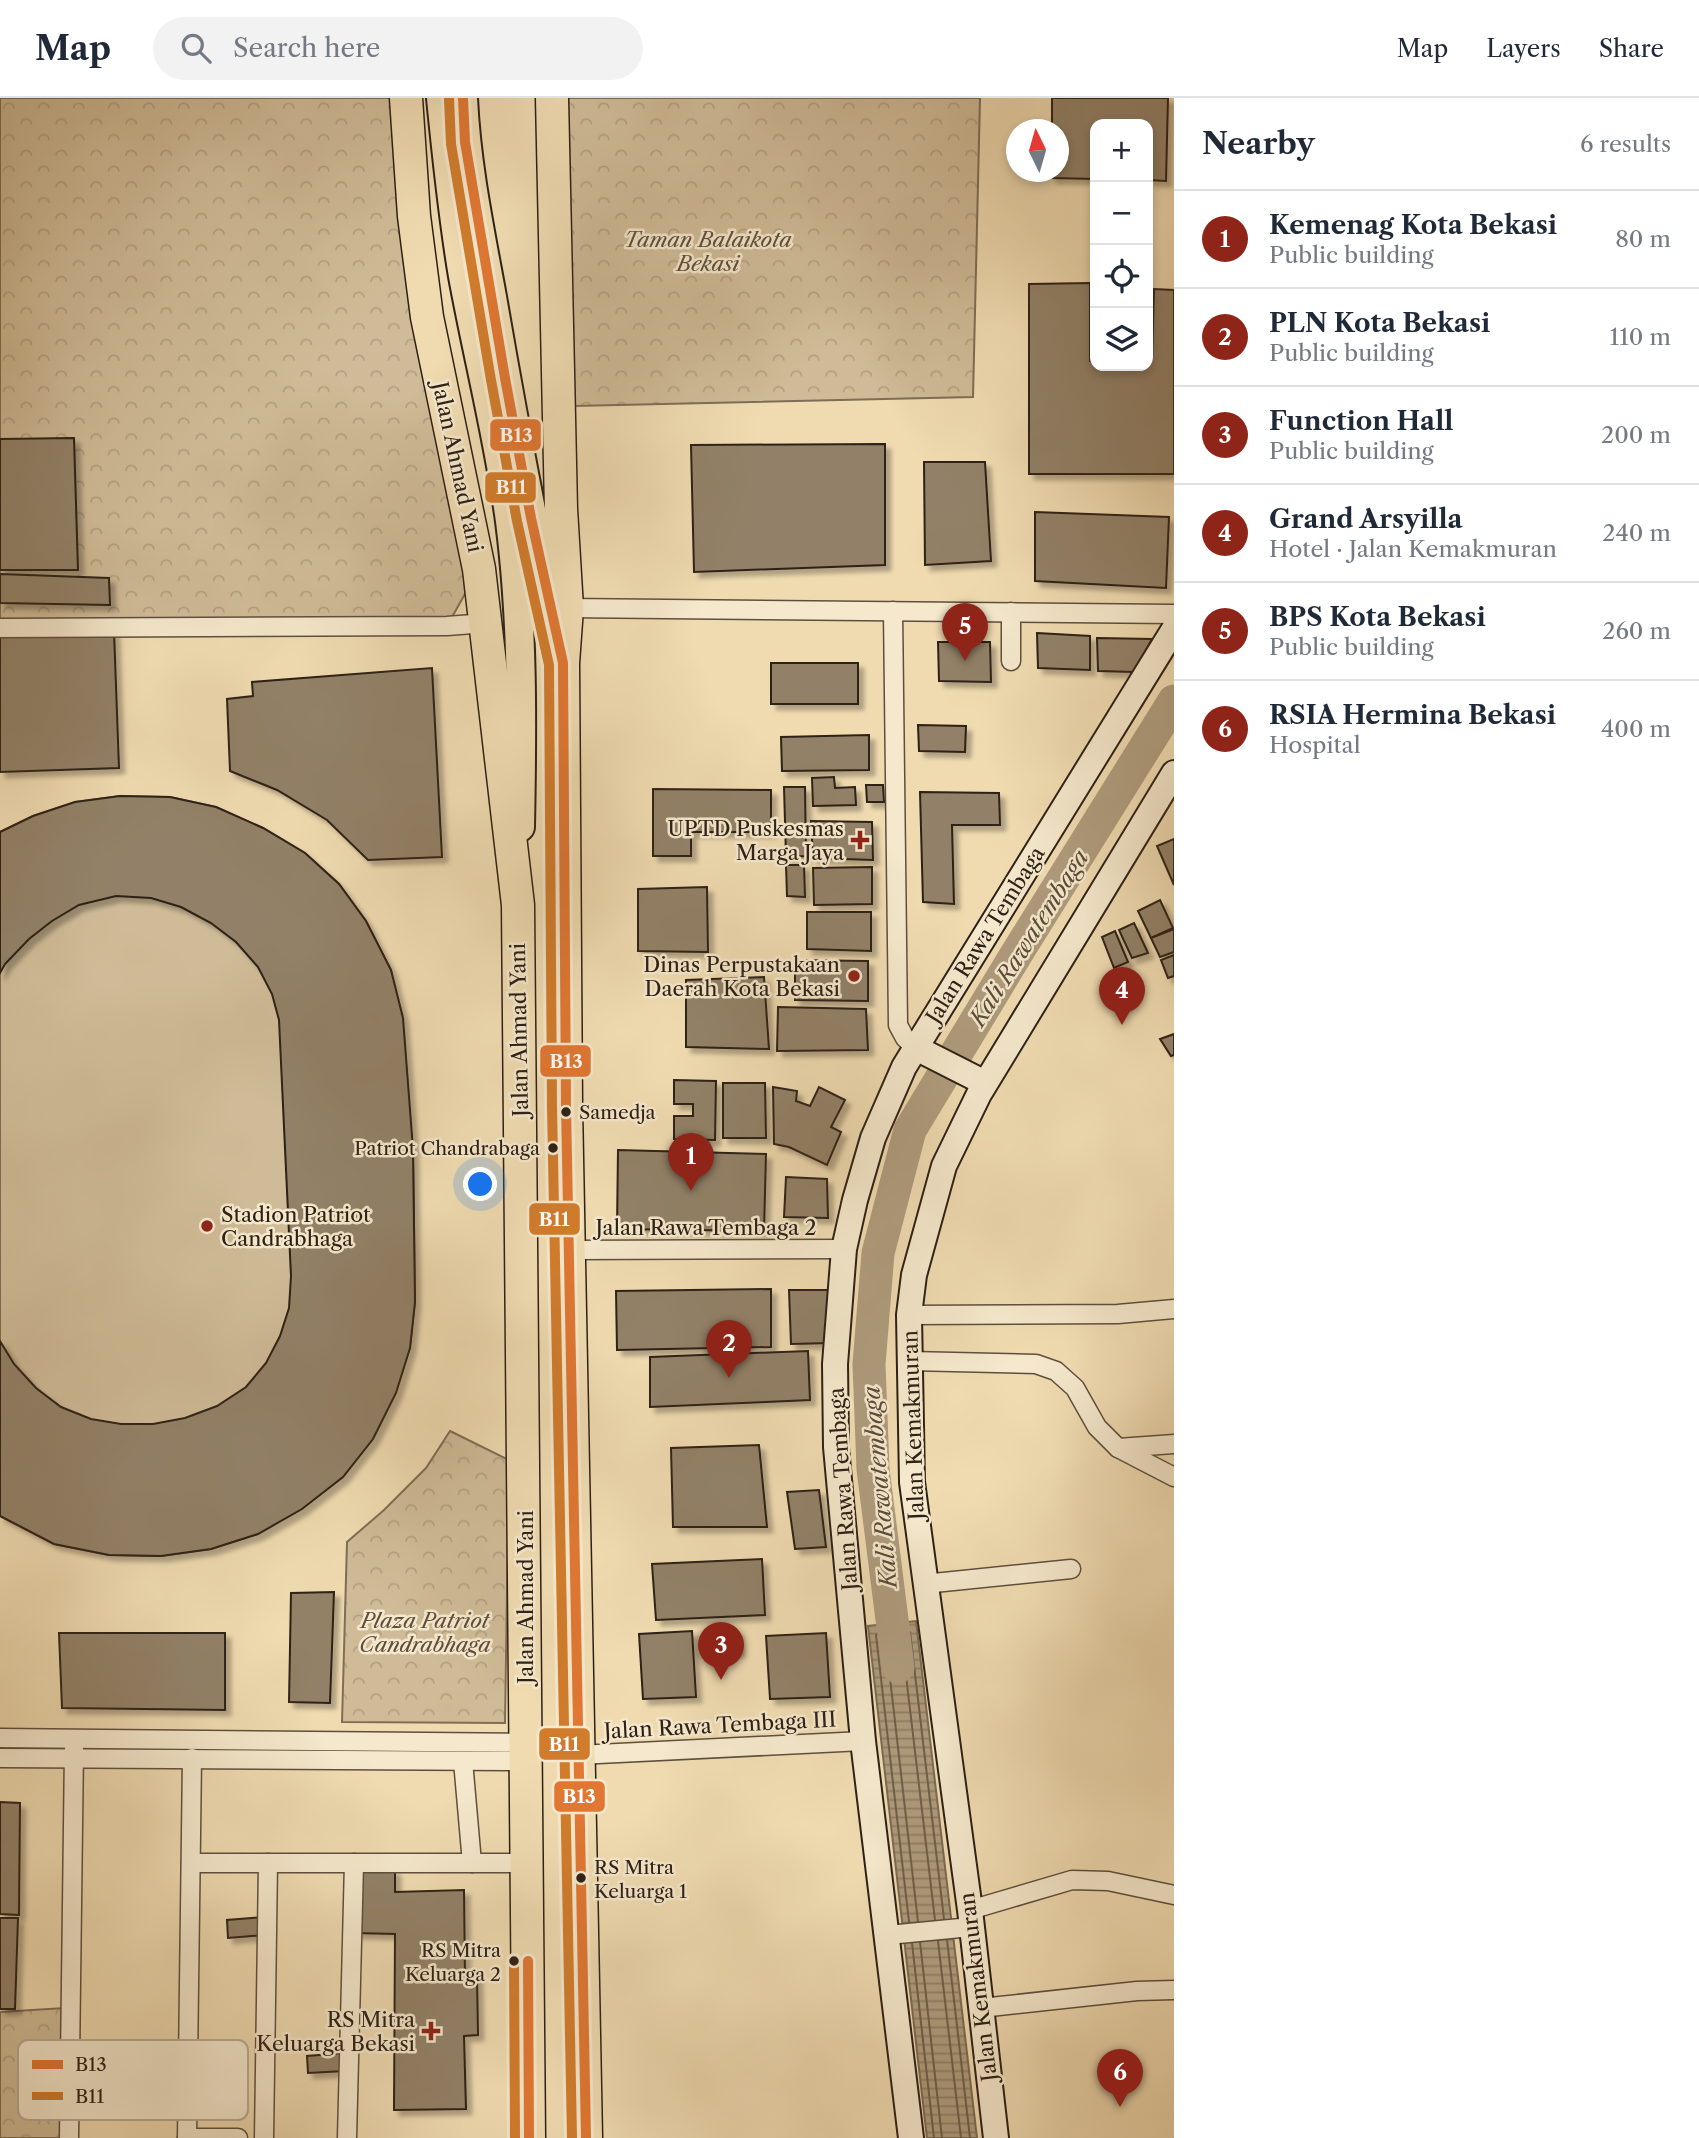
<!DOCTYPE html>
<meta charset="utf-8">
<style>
:root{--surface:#fff;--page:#f2f2f3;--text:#1f2937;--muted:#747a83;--line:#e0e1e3;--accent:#8f2418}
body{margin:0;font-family:"Libre Caslon Text",serif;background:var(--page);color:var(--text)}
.controls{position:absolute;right:21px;top:21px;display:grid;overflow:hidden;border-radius:14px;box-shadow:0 4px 10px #0003}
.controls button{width:63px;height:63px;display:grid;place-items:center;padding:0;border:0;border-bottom:2px solid var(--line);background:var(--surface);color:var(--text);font:35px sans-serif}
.compass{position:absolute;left:1006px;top:21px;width:63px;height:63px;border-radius:50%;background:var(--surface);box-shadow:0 4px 10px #0003;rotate:355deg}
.you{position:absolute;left:481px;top:1087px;width:24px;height:24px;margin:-18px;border:5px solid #fff;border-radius:50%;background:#1a73e8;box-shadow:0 0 0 10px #1a73e833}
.badge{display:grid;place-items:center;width:46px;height:46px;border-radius:50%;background:var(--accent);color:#fff;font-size:23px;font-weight:700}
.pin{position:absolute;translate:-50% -58px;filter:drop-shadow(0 2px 4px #0008)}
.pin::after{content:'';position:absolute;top:37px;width:24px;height:21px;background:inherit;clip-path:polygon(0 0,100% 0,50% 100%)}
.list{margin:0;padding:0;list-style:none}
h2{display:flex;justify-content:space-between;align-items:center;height:91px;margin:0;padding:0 28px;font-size:30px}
h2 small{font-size:23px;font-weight:400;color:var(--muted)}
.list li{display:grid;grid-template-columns:46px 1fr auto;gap:21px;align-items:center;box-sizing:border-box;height:98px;padding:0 28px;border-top:2px solid var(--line)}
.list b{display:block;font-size:26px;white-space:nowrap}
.list p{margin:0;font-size:23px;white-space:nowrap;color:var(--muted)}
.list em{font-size:23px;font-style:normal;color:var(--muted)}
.icon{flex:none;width:38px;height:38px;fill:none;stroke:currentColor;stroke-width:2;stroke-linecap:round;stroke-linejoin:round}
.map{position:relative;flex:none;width:1174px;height:2040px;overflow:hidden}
header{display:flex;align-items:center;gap:42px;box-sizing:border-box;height:98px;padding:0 35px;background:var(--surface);border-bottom:2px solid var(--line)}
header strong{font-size:33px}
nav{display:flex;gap:38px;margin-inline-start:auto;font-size:24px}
.search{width:490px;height:63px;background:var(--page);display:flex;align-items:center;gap:18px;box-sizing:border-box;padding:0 24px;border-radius:38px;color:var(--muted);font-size:26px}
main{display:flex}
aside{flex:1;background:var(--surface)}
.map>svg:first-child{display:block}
.grass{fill:#cfbb97;stroke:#7e6e56;stroke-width:2}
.park{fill:url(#park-crowns);stroke:#7e6e56;stroke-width:2}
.water{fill:url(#water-rules);stroke:#7a6a53;stroke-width:2}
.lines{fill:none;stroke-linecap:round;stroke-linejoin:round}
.shore{stroke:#6e5e49;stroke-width:2}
.river{stroke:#ae9b7c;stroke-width:33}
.building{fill:#928167;stroke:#2d2016;stroke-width:2;filter:url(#shadow)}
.street-casing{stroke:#5e4f3d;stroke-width:21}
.secondary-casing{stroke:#2d2016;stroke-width:28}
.primary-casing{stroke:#2d2016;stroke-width:32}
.highway-casing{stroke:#2d2016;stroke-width:35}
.street{stroke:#f5e8cc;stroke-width:18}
.secondary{stroke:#f5e8cc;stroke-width:24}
.primary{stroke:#f0dbb1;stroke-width:28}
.highway{stroke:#f0dbb1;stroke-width:32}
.bus-1-casing{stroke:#f5e8cc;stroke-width:16}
.bus-2-casing{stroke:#f5e8cc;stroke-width:16}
.bus-1{stroke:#e07733;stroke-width:10}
.bus-2{stroke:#d17c2c;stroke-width:10}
.poi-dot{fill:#8f2418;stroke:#f5e8cc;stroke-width:2.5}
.bus-dot{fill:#2d2016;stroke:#f5e8cc;stroke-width:2.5}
.labels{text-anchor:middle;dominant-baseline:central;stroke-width:5;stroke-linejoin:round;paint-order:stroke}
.bus-label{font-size:19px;fill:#2d2016;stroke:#f5e8cc;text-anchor:start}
.park-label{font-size:21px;font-style:italic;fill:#5e4e3d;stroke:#f5e8cc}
.street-label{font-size:21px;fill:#2d2016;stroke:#f5e8cc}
.poi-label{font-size:21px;fill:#2d2016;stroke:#f5e8cc;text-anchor:end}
.water-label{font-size:23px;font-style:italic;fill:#5a4b3a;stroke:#f5e8cc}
.key{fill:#f5e8cc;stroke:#b9ac95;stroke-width:2}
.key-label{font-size:19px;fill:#2d2016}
.line-badge{stroke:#f5e8cc;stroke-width:2.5}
.badge-label{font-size:19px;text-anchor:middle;font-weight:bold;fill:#fff}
</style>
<header>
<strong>Map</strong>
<div class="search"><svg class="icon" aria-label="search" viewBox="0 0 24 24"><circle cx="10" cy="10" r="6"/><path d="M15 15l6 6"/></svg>Search here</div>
<nav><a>Map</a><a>Layers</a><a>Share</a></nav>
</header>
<main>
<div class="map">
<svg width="1174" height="2040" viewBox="0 0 1174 2040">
<defs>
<pattern id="park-crowns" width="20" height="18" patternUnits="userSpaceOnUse" patternTransform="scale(1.75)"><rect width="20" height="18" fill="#cfbb97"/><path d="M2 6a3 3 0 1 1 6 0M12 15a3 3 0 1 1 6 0" fill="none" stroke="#b2a081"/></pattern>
<pattern id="water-rules" width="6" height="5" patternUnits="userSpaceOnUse" patternTransform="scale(1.75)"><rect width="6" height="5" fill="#ae9b7c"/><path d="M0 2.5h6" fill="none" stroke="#8e7e65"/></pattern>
<filter id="shadow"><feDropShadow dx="5.5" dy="5.5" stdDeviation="2" flood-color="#0004"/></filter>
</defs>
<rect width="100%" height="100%" fill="#f0dbb1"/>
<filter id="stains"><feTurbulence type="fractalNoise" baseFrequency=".00286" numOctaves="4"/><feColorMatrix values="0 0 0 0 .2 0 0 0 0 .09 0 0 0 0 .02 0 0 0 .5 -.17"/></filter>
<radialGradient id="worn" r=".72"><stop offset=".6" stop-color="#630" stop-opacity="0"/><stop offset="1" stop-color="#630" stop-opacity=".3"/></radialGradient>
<polygon class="grass" points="120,698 170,699 216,709 263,730 305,755 339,786 366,823 391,872 413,1051 415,1204 410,1250 258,1436 211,1451 161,1458 109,1457 54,1446 0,1418 0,734 33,718 75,704"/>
<g class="park">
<polygon points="0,0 406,0 479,471 447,528 0,530"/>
<polygon points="552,0 980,0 973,299 574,308"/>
<polygon points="450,1333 509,1362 505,1625 342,1624 347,1444 384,1412 426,1370"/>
<polygon points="64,1910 60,2040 0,2040 0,1914"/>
</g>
<polygon class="water" points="916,1523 977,2040 927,2040 868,1528"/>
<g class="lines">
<g class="shore">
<polyline points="909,1824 876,1537 879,1534 906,1531 910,1534 944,1821"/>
<polyline points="918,1824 886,1545 888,1542 898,1541 902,1544 935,1822"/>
<polyline points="947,1842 970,2040"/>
<polyline points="938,1843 961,2040"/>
<polyline points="920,1844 942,2040"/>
<polyline points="912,1845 934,2040"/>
</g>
<polyline class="river" points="898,1569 873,1371 869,1266 878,1155 910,1032 1017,855 1174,603"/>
</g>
<g class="building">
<polygon points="1052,0 1168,0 1166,83 1148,82 1148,26 1095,26 1095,81 1051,80 1051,74 1058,74 1058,32 1052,32"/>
<polygon points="1090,185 1090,263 1095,263 1095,268 1148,268 1148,262 1152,262 1154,191 1174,192 1174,376 1029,376 1029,186"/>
<polygon points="74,340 78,472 0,472 0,341"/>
<polygon points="885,346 885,467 694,474 691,347"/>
<polygon points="924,364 985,364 991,463 925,467"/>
<polygon points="1035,414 1169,419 1166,490 1035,483"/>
<polygon points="0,476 109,480 110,507 0,505"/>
<polygon points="114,533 119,670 0,674 0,538"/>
<polygon points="1037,535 1090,538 1090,572 1038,570"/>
<polygon points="1097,540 1152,541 1134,574 1098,573"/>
<polygon points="938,544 990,544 991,584 939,583"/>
<rect x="771" y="565" width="87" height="41"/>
<polygon points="432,570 442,759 368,762 327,722 277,692 230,673 227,601 253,598 252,584"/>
<polygon points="918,627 966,628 965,654 919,653"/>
<polygon points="869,637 869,672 782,673 781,639"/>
<polygon points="834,679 835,690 855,689 856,707 813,708 812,680"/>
<polygon points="866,687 883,687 884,704 867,704"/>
<polygon points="784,689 805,689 806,758 786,759"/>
<polygon points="653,691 771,692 771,734 691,734 691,758 653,758"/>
<polygon points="920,694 999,695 1000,727 952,727 954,806 923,804"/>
<polygon points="120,698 170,699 216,709 263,730 305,755 339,786 366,823 391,872 403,920 413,1051 415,1204 410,1250 396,1295 373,1341 343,1379 302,1411 258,1436 211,1451 161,1458 109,1457 54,1446 0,1418 0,1243 14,1266 36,1290 61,1309 91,1321 121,1326 153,1326 185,1320 217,1308 246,1289 266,1265 280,1238 289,1210 291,1178 279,922 272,896 258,869 236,844 211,825 181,809 151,800 116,798 79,807 52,823 29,841 5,866 0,875 0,734 33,718 75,704"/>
<polygon points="811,723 872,724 873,762 813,760"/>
<polygon points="1174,741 1174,787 1157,748"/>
<polygon points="786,767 804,767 805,799 787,798"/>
<polygon points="872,769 872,806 814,807 813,770"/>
<polygon points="707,789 708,854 638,853 638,791"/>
<polygon points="1160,802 1173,830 1151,840 1138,813"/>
<polygon points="807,814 871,814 871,853 807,851"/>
<polygon points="1134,825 1148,855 1132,860 1119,832"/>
<polygon points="1174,831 1174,854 1160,859 1151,840"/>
<polygon points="1115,833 1128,864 1114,870 1102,839"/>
<polygon points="1174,857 1174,878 1168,880 1161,862"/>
<polygon points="795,862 868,863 868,903 795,902"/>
<polygon points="764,879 769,951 686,949 686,882"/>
<polygon points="778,909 866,911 868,952 777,953"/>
<polygon points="1174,936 1174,957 1171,958 1160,941"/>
<polygon points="674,982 716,983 715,1042 674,1041 674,1018 693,1018 693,1006 674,1006"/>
<polygon points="723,985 765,985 766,1040 723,1040"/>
<polygon points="773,989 797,993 796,1003 810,1008 819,989 845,1002 831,1029 841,1034 827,1067 789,1049 774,1046"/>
<polygon points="618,1052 766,1056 764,1133 617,1131"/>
<polygon points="786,1079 827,1081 828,1120 784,1119"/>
<polygon points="771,1191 771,1249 617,1252 616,1193"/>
<polygon points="789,1192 830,1192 831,1245 791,1246"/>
<polygon points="808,1253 810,1302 650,1309 650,1259"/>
<polygon points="759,1347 767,1429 673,1429 671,1350"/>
<polygon points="819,1392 826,1449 795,1451 787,1394"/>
<polygon points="762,1461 765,1517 656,1522 652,1466"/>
<polygon points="334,1494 330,1605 289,1604 291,1495"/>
<polygon points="692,1533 696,1599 643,1601 639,1536"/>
<polygon points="737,1533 739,1553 708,1555 707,1535"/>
<polygon points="59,1535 225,1535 225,1612 62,1610"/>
<polygon points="826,1535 830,1599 770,1601 766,1538"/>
<polygon points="0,1704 20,1705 19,1817 0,1816"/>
<polygon points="395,1772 395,1794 464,1792 465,1877 477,1877 478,1937 464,1938 466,2011 394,2012 395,1836 354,1835 356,1773"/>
<polygon points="264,1819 265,1837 228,1840 227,1822"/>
<polygon points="0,1820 18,1820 15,1911 0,1911"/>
<polygon points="344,1955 345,1973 308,1975 307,1958"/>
</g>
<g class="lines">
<g class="street-casing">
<g id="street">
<polyline points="567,510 1174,516"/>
<polyline points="893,513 898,927 905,940 916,950"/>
<polyline points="1011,514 1011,563"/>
<polyline points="0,530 447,528 486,525"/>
<polyline points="569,1152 844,1151"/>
<polyline points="909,1217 1118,1216 1174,1211"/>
<polyline points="910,1263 1036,1266 1056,1273 1075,1290 1097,1329 1118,1350 1174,1379"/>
<polyline points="1118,1350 1174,1346"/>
<polyline points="924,1486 1071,1471"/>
<polyline points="0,1640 526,1645"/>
<polyline points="578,1657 863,1643"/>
<polyline points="0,1660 526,1663"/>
<polyline points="463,1663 472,1765"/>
<polyline points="191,1765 527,1765"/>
<polyline points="970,1812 1072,1782 1108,1783 1174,1797"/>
<polyline points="888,1837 971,1829"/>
<polyline points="981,1910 1137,1893 1174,1892"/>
<polyline points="69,2040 74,1651"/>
<polyline points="187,2040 192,1660"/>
<polyline points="187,2040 238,2040"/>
<polyline points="264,2040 268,1765"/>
<polyline points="347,2040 354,1765"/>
</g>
</g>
<g class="secondary-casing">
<g id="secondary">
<polyline points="916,950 985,985"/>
<polyline points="911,2040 863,1643 836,1349 835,1266 844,1151 855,1102 873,1040 904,969 1174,531"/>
<polyline points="996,2040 970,1812 912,1384 909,1217 914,1177 944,1068 979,996 1174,675"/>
</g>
</g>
<g class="primary-casing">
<g id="primary">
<path d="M 441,0 C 447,60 453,119 463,178 C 478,260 499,341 510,423 C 523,524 522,627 520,729"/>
<path d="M 463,0 C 466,67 480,133 492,199 C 512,316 534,432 559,548"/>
</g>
</g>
<g class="highway-casing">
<g id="highway">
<polyline points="406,0 414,118 427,219 479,471 518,807 529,2040"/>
<polyline points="552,0 561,411 567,510 563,565 566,1008 586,2040"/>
</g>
</g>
<use href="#street" class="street"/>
<use href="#secondary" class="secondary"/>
<use href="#primary" class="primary"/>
<use href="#highway" class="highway"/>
<g class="bus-1-casing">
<g id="bus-1">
<polyline points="463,0 465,44 505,280 531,420 563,565 566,1008 586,2040"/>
<polyline points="528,1863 529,2040"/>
</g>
</g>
<g class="bus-2-casing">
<g id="bus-2">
<polyline points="449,1 451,46 491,282 517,423 549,567 552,1008 572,2040"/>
<polyline points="514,1863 515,2040"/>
</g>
</g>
<use href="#bus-1" class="bus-1"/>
<use href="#bus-2" class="bus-2"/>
</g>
<g class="poi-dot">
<path d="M856.5 731.5h7v7h7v7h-7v7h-7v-7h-7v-7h7z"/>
<circle cx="854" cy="878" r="7"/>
<circle cx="207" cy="1128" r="7"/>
<path d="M427.5 1922.5h7v7h7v7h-7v7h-7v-7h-7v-7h7z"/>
</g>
<g class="bus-dot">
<circle cx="566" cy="1014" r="6"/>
<circle cx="553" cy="1050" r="6"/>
<circle cx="581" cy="1780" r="6"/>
<circle cx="514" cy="1863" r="6"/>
</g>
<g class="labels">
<g class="bus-label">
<text x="579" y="1014">Samedja</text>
<text x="540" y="1050" text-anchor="end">Patriot Chandrabaga</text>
<text x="594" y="1769">RS Mitra<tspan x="594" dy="24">Keluarga 1</tspan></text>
<text x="501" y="1852" text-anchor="end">RS Mitra<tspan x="501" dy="24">Keluarga 2</tspan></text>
</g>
<g class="park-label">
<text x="708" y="141">Taman Balaikota<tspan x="708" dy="24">Bekasi</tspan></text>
<text x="425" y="1522">Plaza Patriot<tspan x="425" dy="24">Candrabhaga</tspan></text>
</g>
<g class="street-label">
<text transform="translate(458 369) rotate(78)">Jalan Ahmad Yani</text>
<text transform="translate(985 837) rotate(-58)">Jalan Rawa Tembaga</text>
<text transform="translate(519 932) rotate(-91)">Jalan Ahmad Yani</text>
<text x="706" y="1129">Jalan Rawa Tembaga 2</text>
<text transform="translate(913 1327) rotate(-92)">Jalan Kemakmuran</text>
<text transform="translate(843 1391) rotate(-94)">Jalan Rawa Tembaga</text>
<text transform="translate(525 1499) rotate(-90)">Jalan Ahmad Yani</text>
<text transform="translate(720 1627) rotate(-3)">Jalan Rawa Tembaga III</text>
<text transform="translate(978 1889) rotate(-97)">Jalan Kemakmuran</text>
</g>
<g class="poi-label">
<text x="844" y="730">UPTD Puskesmas<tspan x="844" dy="24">Marga Jaya</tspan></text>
<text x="840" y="866">Dinas Perpustakaan<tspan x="840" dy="24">Daerah Kota Bekasi</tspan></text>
<text x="221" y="1116" text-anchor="start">Stadion Patriot<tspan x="221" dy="24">Candrabhaga</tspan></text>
<text x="415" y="1921">RS Mitra<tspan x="415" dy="24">Keluarga Bekasi</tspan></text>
</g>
<g class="water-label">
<text transform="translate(1029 840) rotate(-58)">Kali Rawatembaga</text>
<text transform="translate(880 1389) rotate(-95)">Kali Rawatembaga</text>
</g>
</g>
<rect x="18" y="1942" width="230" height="80" rx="10" class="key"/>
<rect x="32" y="1962" width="31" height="9" fill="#e07733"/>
<rect x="32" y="1994" width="31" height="8" fill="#d17c2c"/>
<g class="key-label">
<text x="75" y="1973">B13</text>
<text x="75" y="2005">B11</text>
</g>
<g class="line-badge">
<rect x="489" y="320" width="53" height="34" rx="7" fill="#e07733"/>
<rect x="484" y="373" width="53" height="33" rx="7" fill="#d17c2c"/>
<rect x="539" y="946" width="53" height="34" rx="7" fill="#e07733"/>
<rect x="528" y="1104" width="53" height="34" rx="7" fill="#d17c2c"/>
<rect x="538" y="1629" width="53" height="34" rx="7" fill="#d17c2c"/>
<rect x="553" y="1682" width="53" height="33" rx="7" fill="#e07733"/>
</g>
<g class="badge-label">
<text x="516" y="344">B13</text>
<text x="511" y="396">B11</text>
<text x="566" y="970">B13</text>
<text x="554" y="1128">B11</text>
<text x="564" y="1653">B11</text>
<text x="579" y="1705">B13</text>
</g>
<rect width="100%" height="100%" filter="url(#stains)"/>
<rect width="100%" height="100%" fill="url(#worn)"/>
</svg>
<div class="controls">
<button>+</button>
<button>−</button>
<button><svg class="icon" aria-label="locate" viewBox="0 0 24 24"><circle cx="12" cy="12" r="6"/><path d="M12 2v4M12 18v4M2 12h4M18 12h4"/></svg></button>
<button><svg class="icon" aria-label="layers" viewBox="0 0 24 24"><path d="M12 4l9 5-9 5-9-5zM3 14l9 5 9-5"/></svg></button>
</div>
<svg class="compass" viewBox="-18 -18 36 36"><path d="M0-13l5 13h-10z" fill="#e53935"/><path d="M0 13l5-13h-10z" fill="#747a83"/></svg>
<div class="you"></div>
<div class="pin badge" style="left:691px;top:1093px">1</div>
<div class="pin badge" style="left:729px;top:1280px">2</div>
<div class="pin badge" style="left:721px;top:1582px">3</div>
<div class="pin badge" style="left:1122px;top:927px">4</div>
<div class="pin badge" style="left:965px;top:563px">5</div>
<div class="pin badge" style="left:1120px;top:2009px">6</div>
</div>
<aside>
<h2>Nearby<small>6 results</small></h2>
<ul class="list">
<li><span class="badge">1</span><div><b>Kemenag Kota Bekasi</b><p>Public building</p></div><em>80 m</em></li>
<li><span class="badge">2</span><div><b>PLN Kota Bekasi</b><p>Public building</p></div><em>110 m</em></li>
<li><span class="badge">3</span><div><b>Function Hall</b><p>Public building</p></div><em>200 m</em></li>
<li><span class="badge">4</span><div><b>Grand Arsyilla</b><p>Hotel · Jalan Kemakmuran</p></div><em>240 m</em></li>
<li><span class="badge">5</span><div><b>BPS Kota Bekasi</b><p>Public building</p></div><em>260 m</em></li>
<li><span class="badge">6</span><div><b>RSIA Hermina Bekasi</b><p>Hospital</p></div><em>400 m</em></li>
</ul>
</aside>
</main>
